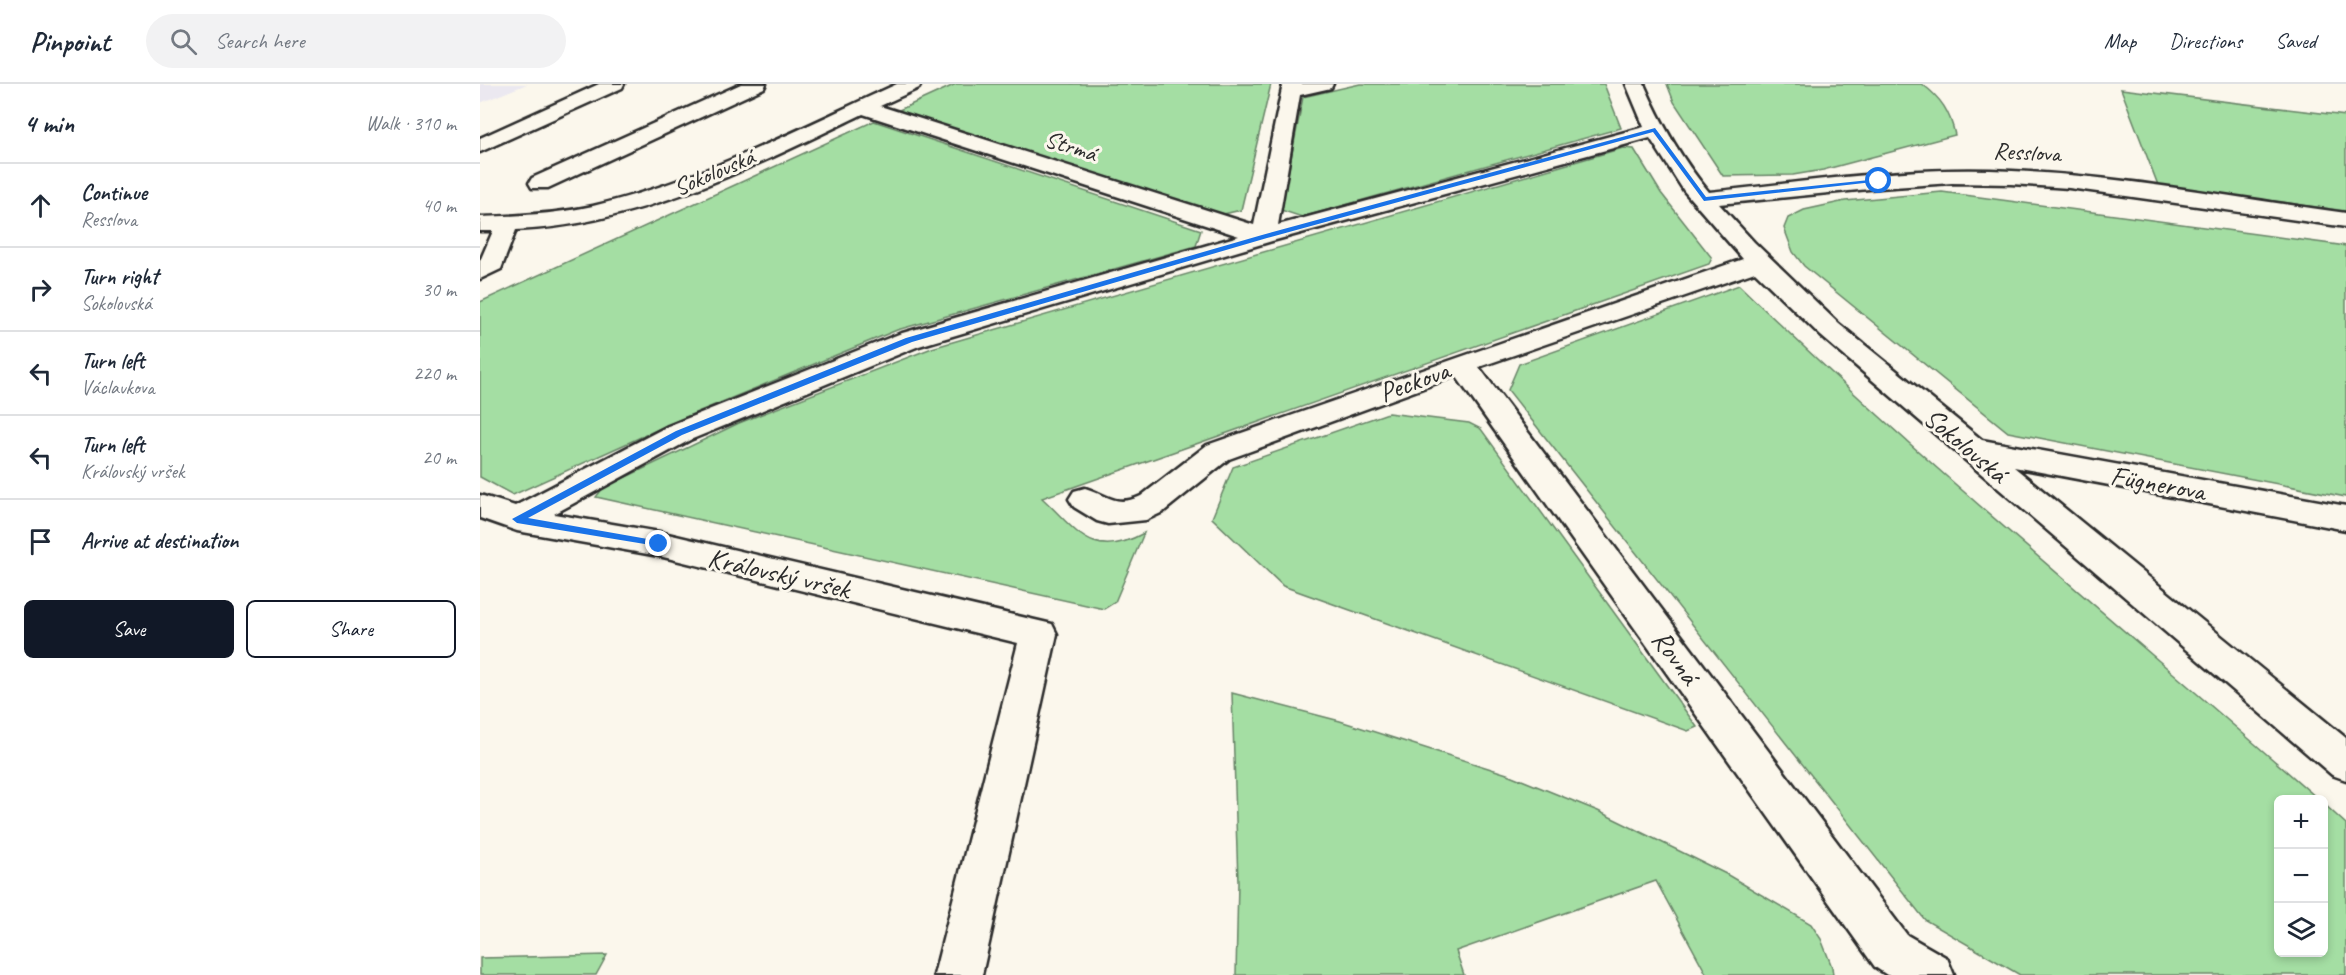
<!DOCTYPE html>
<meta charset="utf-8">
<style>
:root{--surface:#fff;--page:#f2f2f3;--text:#1f2937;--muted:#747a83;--line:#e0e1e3;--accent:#111827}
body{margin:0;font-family:Caveat,sans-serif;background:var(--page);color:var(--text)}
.controls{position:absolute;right:18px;bottom:18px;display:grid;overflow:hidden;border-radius:9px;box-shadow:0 3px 9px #0003}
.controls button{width:54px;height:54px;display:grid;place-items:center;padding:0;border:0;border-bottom:2px solid var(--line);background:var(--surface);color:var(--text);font:30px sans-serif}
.stop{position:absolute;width:18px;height:18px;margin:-14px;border:4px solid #1a73e8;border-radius:50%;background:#fff}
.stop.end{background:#1a73e8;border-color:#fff;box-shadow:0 2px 6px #0008}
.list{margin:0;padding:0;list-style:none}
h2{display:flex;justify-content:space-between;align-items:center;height:78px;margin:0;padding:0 24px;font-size:26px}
h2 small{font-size:20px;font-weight:400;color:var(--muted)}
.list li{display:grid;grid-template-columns:39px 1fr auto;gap:18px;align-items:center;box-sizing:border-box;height:84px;padding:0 24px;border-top:2px solid var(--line)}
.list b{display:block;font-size:22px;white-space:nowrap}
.list p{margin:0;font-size:20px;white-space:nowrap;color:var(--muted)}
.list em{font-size:20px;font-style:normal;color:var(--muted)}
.actions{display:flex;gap:12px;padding:18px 24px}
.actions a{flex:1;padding:14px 0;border:2px solid var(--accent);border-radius:9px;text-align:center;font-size:21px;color:var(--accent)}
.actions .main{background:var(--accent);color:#fff}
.icon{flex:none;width:33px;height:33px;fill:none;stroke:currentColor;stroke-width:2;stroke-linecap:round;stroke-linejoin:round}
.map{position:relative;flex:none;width:1866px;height:891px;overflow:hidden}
header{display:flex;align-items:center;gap:36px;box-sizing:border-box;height:84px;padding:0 30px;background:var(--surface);border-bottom:2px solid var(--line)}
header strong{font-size:28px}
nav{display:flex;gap:33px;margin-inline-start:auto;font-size:21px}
.search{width:420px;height:54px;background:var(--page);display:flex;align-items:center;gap:15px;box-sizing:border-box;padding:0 21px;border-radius:33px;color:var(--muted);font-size:22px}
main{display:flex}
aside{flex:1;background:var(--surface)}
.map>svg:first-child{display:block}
.built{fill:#ebe8f0}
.green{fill:#a4dea3;stroke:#688467;stroke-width:1.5}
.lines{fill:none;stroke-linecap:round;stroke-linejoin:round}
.minor-casing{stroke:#2b2b2b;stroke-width:5}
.minor{fill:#fbf7ec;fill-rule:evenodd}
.route{fill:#1a73e8}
.labels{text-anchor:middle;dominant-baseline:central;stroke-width:6;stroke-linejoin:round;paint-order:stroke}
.far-street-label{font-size:24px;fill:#2b2b2b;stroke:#fbf7ec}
.street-label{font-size:28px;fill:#2b2b2b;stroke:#fbf7ec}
</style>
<header>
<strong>Pinpoint</strong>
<div class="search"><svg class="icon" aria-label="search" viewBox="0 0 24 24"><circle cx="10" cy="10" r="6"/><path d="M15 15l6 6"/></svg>Search here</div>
<nav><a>Map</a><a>Directions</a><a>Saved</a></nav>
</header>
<main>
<aside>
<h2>4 min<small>Walk · 310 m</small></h2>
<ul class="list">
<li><svg class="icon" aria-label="ahead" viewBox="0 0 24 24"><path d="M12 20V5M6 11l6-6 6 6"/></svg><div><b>Continue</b><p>Resslova</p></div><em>40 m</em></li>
<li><svg class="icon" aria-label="right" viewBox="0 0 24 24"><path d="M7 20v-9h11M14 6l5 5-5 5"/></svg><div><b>Turn right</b><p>Sokolovská</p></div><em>30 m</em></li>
<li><svg class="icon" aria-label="left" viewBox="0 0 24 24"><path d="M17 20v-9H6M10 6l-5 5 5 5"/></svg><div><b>Turn left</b><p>Václavkova</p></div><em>220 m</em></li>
<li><svg class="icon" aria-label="left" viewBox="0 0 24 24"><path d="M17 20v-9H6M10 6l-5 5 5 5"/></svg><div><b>Turn left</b><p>Královský vršek</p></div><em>20 m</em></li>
<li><svg class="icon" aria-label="arrive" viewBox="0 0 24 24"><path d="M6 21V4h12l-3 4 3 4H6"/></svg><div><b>Arrive at destination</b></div></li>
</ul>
<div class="actions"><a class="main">Save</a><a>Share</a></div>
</aside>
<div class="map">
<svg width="1866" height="891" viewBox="0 0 1866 891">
<rect width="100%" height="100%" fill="#fbf7ec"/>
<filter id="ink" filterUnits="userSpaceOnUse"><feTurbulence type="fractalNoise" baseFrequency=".0167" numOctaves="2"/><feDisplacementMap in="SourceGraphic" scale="12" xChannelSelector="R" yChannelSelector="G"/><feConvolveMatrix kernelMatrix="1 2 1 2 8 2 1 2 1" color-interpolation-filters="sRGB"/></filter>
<g filter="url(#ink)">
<polygon class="built" points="0,0 47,0 0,19"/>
<g class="green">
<polygon points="476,0 791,0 761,126 735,132 417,27"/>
<polygon points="880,0 1124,0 1141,44 822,133 801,126 823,13"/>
<path d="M 1187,0 L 1442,0 C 1461,14 1470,28 1475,51 L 1343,86 L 1313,91 L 1243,92 L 1194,18 Z"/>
<polygon points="1641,5 1866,32 1866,127 1678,101"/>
<polygon points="394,37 721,146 716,162 417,246 203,334 33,411 0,393 0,218"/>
<path d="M 1143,64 L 1154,65 L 1181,109 L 1232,174 L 1229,180 L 562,414 C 597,446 611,478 664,449 L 635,518 L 624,525 L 116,413 L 123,404 L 259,339 L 452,264 Z"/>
<polygon points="1462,108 1866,162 1866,413 1528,348 1324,182 1313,168 1304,144 1308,134 1324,126 1365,117"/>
<path d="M 1259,201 C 1444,381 1645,545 1838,715 L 1798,716 L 1798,868 L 1844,868 L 1844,720 L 1866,740 L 1866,891 L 1540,891 L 1445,836 L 1028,306 L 1039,280 Z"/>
<polygon points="908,329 989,339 1001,345 1217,643 1208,647 803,502 732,434 753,383"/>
<polygon points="752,609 860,637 1027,690 1118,727 1246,790 1331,840 1341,855 1352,883 1353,891 1227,891 1176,797 976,867 984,891 756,891 758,798"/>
<polygon points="127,871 116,891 0,891 0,874"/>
</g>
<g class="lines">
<g class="minor-casing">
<g id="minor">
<polygon points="119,0 144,0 142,4 0,68 0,54"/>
<polygon points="261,0 286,0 284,4 68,104 52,104 49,99 52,94"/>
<path d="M 417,0 L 441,0 L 439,4 L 400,22 L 774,141 L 803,0 L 853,0 L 851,4 L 820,11 L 798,141 L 1164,43 L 1146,0 L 1164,0 C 1181,39 1201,75 1229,108 C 1329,98 1431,81 1532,87 C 1644,92 1755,114 1866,129 L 1866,143 L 1589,104 L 1531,100 L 1472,99 L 1399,104 L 1239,120 L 1274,158 L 1359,240 L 1502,356 L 1866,422 L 1866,446 L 1534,383 L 1866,654 L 1866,696 L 1852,691 L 1341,252 L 1275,188 L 999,283 L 1427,851 L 1467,874 L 1474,891 L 1407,891 L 1395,883 L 976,292 L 749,375 L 683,428 L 666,436 L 628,440 L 617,437 L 594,423 L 589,415 L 594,407 L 605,404 C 628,411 635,424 661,412 L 727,361 L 1263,175 L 1204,107 L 1170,54 L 792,157 L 439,262 L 210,356 L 74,430 L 179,448 L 572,540 L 577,550 L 502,891 L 454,891 L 538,559 L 179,472 L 37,447 L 0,434 L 0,411 L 35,422 L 188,342 L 419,250 L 759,152 L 383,30 C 275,82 159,141 36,146 L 21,185 L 0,195 L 0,177 L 13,147 L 0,147 L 0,133 C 38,132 76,130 113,122 C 220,97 318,45 417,0 Z"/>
</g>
</g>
<use href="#minor" class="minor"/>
</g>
</g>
<polygon class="route" points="1175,44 1226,113 1399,95 1402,97 1224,117 1173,48 787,154 432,258 202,351 48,434 179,457 184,460 183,463 37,439 32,435 196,347 426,254 782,151"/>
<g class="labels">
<g class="far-street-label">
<text transform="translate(591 62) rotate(18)">Strmá</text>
<text transform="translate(1547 68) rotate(3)">Resslova</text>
<text transform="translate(234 88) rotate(-23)">Sokolovská</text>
</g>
<g class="street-label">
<text transform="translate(934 297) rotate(-20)">Peckova</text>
<text transform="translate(1486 361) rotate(40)">Sokolovská</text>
<text transform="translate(1678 399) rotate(10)">Fügnerova</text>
<text transform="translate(299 489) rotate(13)">Královský vršek</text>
<text transform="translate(1196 573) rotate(54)">Rovná</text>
</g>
</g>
</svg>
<div class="controls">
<button>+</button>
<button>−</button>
<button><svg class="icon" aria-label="layers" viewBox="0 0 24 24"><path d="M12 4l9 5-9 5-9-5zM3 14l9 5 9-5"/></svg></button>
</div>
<div class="stop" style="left:1399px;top:97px"></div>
<div class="stop end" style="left:179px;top:460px"></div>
</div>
</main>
